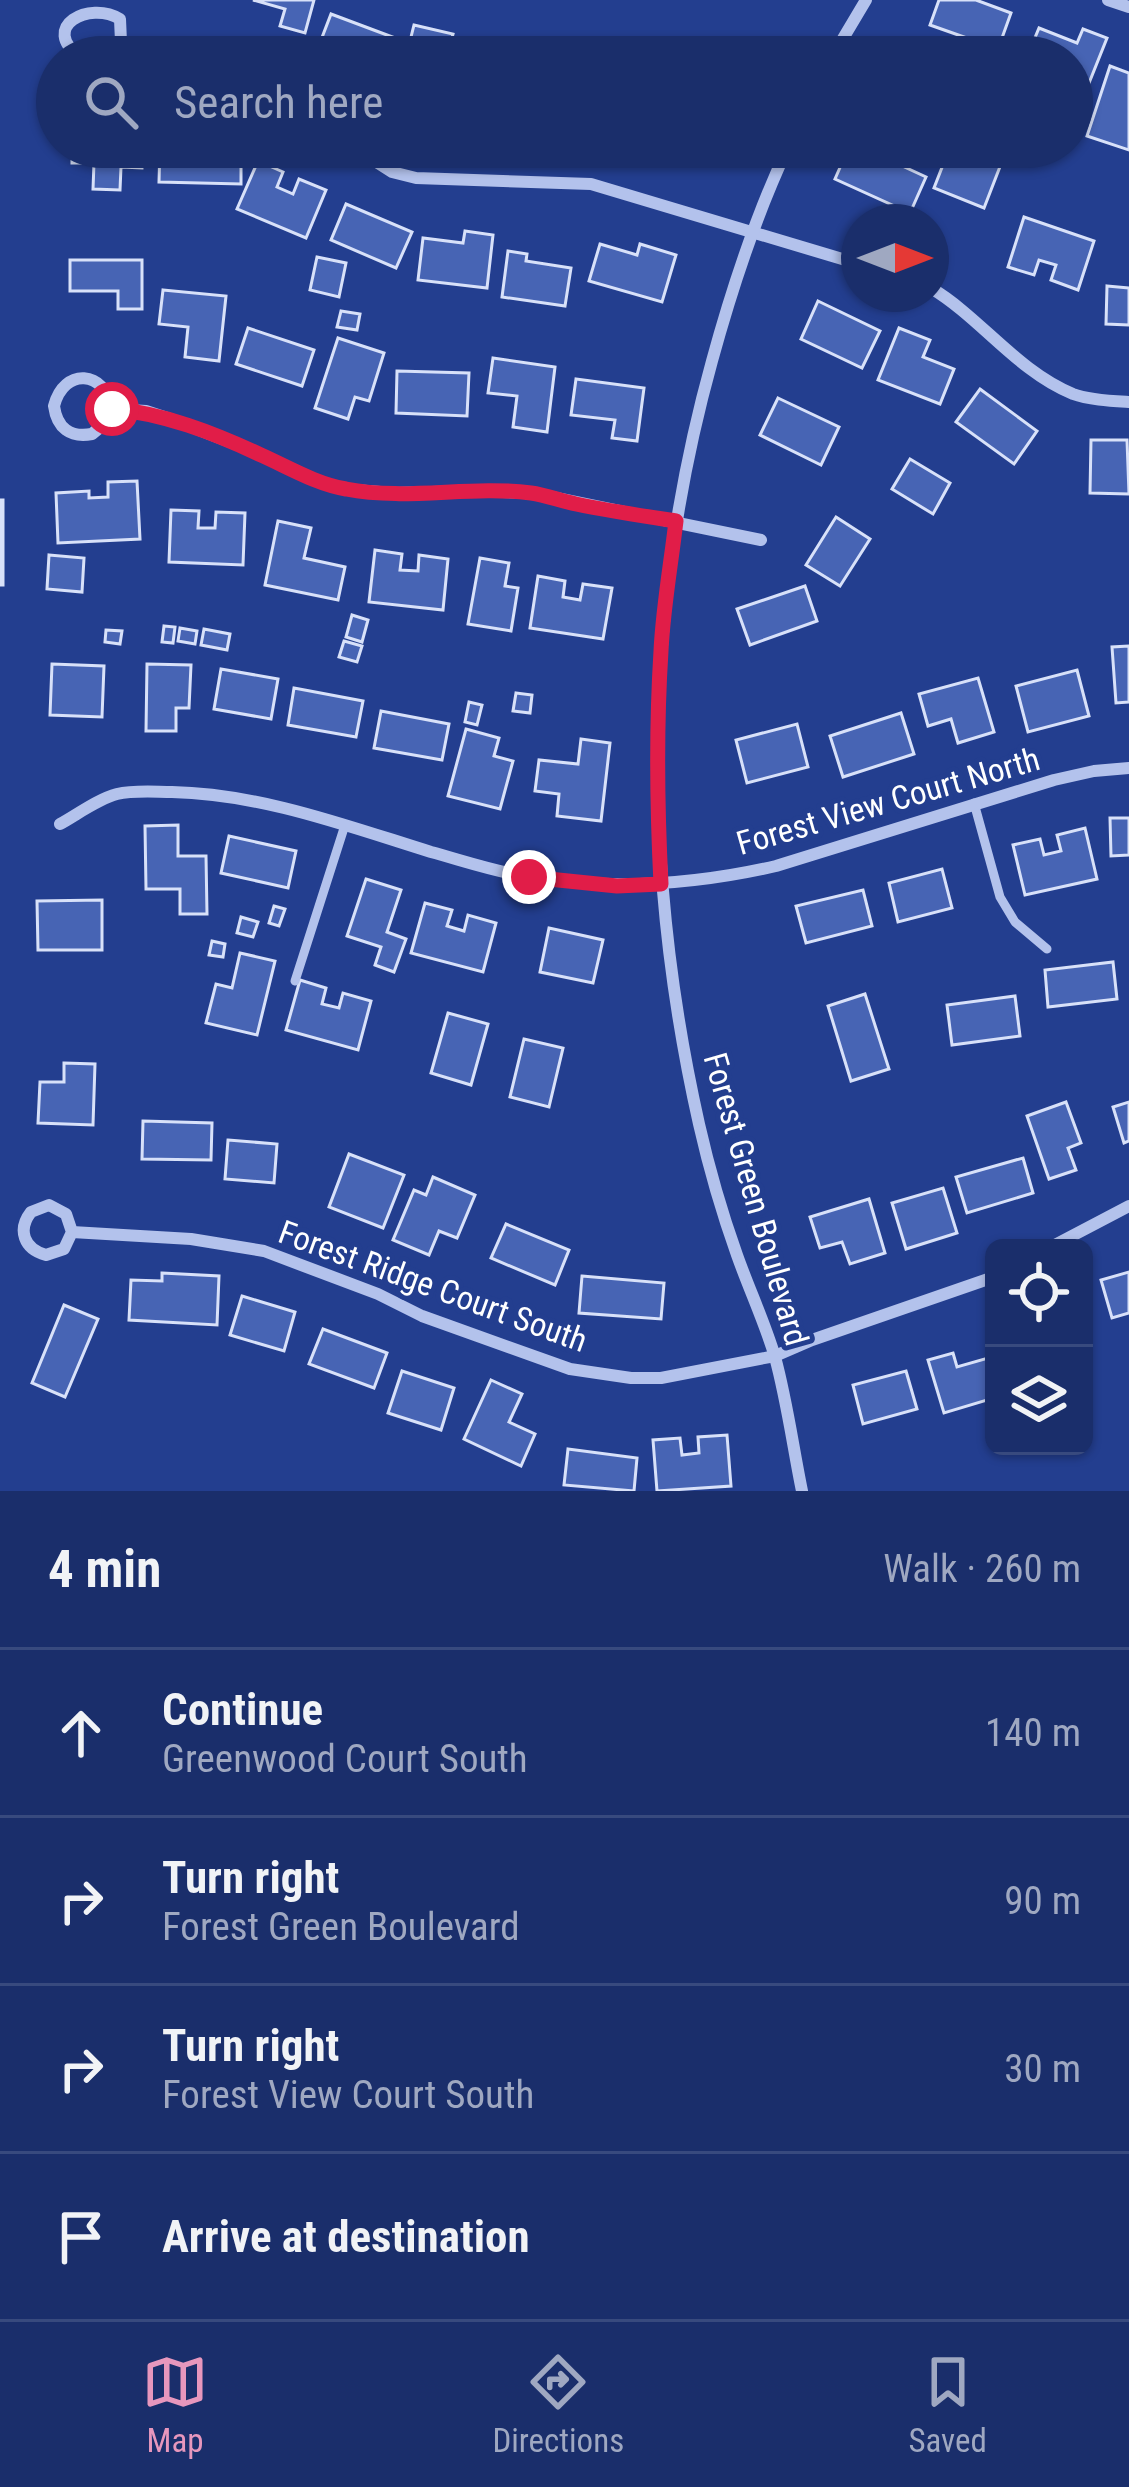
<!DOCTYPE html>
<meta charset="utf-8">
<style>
:root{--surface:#1a2e6b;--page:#273a73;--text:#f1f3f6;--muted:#9fa8c1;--line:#384a7e;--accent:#e797bd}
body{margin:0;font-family:"Roboto Condensed",sans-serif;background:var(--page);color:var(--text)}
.controls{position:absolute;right:36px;bottom:36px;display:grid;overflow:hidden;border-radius:18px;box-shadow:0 3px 9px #0004}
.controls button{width:108px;height:108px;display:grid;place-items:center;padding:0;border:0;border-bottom:3px solid var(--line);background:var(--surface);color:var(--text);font:60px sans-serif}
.compass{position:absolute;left:841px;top:204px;width:108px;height:108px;border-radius:50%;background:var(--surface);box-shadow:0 3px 9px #0004;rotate:90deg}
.stop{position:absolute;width:36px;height:36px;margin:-27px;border:9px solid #e11d48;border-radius:50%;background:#fff}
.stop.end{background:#e11d48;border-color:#fff;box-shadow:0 3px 12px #0008}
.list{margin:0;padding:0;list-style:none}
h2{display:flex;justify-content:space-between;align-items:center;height:156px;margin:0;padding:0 48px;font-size:51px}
h2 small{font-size:39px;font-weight:400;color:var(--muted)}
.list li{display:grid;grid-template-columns:78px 1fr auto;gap:36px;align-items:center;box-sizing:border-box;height:168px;padding:0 48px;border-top:3px solid var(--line)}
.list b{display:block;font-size:45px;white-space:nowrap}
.list p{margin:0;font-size:39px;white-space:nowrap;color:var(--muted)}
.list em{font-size:39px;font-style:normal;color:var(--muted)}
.icon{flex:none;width:66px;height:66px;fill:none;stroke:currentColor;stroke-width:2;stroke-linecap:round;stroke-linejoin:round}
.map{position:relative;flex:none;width:1129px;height:1491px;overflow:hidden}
.search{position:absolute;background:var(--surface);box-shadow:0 3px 9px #0004;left:36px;right:36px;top:36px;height:132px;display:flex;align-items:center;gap:30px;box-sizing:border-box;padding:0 42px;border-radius:66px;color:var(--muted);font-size:45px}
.sheet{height:828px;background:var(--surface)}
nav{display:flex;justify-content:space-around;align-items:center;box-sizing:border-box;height:168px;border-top:3px solid var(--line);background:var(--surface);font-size:33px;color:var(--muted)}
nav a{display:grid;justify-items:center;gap:6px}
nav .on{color:var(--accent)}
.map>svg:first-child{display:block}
.building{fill:#4764b4;stroke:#d8e1f9;stroke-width:3}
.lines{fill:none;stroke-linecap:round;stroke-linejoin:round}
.service{stroke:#b3c2ec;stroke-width:9}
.minor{stroke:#b3c2ec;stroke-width:12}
.route{stroke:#e11d48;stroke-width:15}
.labels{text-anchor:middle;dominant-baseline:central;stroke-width:10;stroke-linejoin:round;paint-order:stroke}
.street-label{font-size:33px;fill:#fff;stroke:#233e8f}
</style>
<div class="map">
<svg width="1129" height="1491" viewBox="0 0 1129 1491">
<rect width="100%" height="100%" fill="#233e8f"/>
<g class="building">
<polygon points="253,0 314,0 305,33 280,26 285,9"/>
<polygon points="939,0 976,0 1011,13 998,49 930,25"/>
<polygon points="331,14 395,38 388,57 340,57 318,48"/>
<polygon points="414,25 453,34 449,49 480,57 406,57"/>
<polygon points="1039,28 1077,43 1083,29 1107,38 1087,88 1072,82 1072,57 1027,57"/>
<polygon points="497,47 560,57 496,57"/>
<polygon points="1110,66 1129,73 1129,150 1087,136"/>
<polygon points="72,147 143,147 142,168 121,167 120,190 93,189 94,163 72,163"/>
<polygon points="160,147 241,150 241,184 159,182"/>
<polygon points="849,147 861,147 926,177 910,213 835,179"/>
<polygon points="950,147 959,147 1001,164 984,208 934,188"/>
<polygon points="258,161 283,172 277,187 293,194 299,179 326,190 306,238 237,209"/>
<polygon points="346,204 412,232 396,268 331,240"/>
<polygon points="1024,217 1094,241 1078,290 1051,280 1056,265 1039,260 1034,275 1008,267"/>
<polygon points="465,231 493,235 487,288 418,280 423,238 463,243"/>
<polygon points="600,244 637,255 640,244 676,255 662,302 589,281"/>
<polygon points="508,251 527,254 526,261 571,268 565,306 502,297"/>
<polygon points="317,257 346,263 339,297 310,290"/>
<polygon points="70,260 142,260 142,309 118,309 118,291 70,291"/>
<polygon points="1107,286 1129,288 1129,325 1106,324"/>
<polygon points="163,290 226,296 219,361 185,357 188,327 159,324"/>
<polygon points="818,301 880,331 862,368 801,339"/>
<polygon points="341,311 360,314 357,330 337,327"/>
<polygon points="248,328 314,350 302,386 236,364"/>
<polygon points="899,328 930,340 923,357 954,369 940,404 878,380"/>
<polygon points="338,338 384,353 369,401 355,397 348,419 315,408"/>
<polygon points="493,358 555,367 547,432 513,427 517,396 488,393"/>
<polygon points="397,371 469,373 467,416 396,413"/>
<polygon points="576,379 644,388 637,441 612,438 615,420 571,415"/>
<polygon points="980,389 1037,431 1014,464 956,422"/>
<polygon points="778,398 839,427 821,465 760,435"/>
<polygon points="1091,440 1127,440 1129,494 1090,493"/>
<polygon points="910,459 950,483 933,514 892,489"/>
<polygon points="137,481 140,539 58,543 56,493 89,491 89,498 108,497 108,482"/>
<rect x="0" y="500" width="3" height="85"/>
<polygon points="171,510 199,511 198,528 215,528 216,512 245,513 243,565 169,562"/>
<polygon points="836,517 870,539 840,586 806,565"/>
<polygon points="278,521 311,528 304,558 345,567 338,600 265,585"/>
<polygon points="375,550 402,554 400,570 418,571 419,555 448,559 443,610 369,602"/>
<polygon points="49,555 84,558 82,592 47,589"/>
<polygon points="480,558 509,563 505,586 518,588 511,631 468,624"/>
<polygon points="538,576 565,581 563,597 580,600 583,584 612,588 603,639 530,628"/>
<polygon points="805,586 817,621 750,645 737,609"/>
<polygon points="352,615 368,620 362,642 346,637"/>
<polygon points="164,626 175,627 173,643 162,642"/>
<polygon points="180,628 197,631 195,644 178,641"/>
<polygon points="204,629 230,634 227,650 201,645"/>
<polygon points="106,630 122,631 120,644 105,642"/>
<polygon points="344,641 362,646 357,662 339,657"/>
<polygon points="1129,646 1129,702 1116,703 1112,647"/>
<polygon points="52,664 104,666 102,717 50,715"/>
<polygon points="147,664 191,665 189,708 176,708 176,731 146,731"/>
<polygon points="221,669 278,679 271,719 214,709"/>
<polygon points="1077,670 1089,716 1028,732 1016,686"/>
<polygon points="978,678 994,732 958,743 951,719 928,726 919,694"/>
<polygon points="294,688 363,701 356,737 288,725"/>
<polygon points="516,693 532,695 530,713 513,711"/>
<polygon points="469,702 482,705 477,725 465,722"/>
<polygon points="381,711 449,724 442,760 374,748"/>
<polygon points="901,713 914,754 843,777 830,736"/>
<polygon points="797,724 808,767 747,783 736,740"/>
<polygon points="466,729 499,738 494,756 513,761 500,809 448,796"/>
<polygon points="581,739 610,743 601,821 557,816 559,794 535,791 539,760 578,764"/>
<polygon points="1110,818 1129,818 1129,855 1111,856"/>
<polygon points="178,825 178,856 206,856 207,914 180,914 180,889 146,889 145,826"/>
<polygon points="1085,828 1097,879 1025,895 1013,845 1040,839 1044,855 1061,851 1057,835"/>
<polygon points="229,836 296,851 288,888 221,873"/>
<polygon points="942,869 952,908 898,922 889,883"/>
<polygon points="366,879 401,890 387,932 406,939 394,972 375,965 381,947 347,936"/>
<polygon points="863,890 872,926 806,943 796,906"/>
<polygon points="102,900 102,950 38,950 37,901"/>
<polygon points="425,903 452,910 447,926 464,931 468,915 496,923 483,972 411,953"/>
<polygon points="274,906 285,909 279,926 269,923"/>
<polygon points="241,917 258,922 253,937 237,933"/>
<polygon points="549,928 603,940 593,983 540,972"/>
<polygon points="212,941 225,944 223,957 209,955"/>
<polygon points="240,953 275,961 257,1035 206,1023 216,984 232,988"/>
<polygon points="1113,962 1117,999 1048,1007 1045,970"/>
<polygon points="300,980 326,988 322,1004 339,1008 343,993 371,1001 358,1050 286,1030"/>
<polygon points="865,994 889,1069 851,1081 828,1006"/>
<polygon points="1015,996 1020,1036 952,1045 947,1005"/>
<polygon points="448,1013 488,1024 471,1085 431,1073"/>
<polygon points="524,1039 563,1048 549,1107 510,1097"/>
<polygon points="64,1063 95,1064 93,1125 38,1123 40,1082 64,1082"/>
<polygon points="1066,1102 1081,1143 1068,1148 1076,1170 1049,1179 1027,1116"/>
<polygon points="1129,1102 1129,1141 1124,1143 1113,1107"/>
<polygon points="143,1121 212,1123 211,1160 142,1159"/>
<polygon points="228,1140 277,1144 274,1183 225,1179"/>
<polygon points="349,1154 404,1175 383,1228 329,1207"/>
<polygon points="1023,1158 1033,1193 967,1213 956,1177"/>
<polygon points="433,1177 475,1195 457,1238 439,1231 429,1255 393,1240 414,1190 426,1195"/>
<polygon points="943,1188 957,1233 906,1249 892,1203"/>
<polygon points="869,1199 885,1253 850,1264 842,1242 820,1248 810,1217"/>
<polygon points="506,1224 569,1250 555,1285 491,1258"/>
<polygon points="1129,1272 1129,1313 1112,1318 1101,1280"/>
<polygon points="162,1273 219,1276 217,1325 129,1320 131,1280 162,1281"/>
<polygon points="582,1276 664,1283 661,1319 579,1313"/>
<polygon points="242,1296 295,1312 284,1351 230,1335"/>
<polygon points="64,1305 98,1319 65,1397 32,1383"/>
<polygon points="323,1329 387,1353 374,1388 309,1364"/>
<polygon points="953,1353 957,1367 988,1358 994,1378 994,1398 944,1413 928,1360"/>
<polygon points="402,1371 454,1388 441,1430 388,1413"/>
<polygon points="906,1371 917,1409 863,1424 853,1385"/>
<polygon points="491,1380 522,1394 509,1422 535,1434 521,1466 464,1439"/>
<polygon points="727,1435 731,1486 657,1491 653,1440 680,1438 682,1455 699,1453 698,1437"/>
<polygon points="568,1449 637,1458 634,1491 564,1485"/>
</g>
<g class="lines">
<g class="service">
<polyline points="974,803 1000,897 1015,922 1047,949"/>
<polyline points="295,981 345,825"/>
</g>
<g class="minor">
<polyline points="1108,0 1129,7"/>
<path d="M 80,57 C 39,27 89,0 120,19 L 121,42 L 107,57"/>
<polyline points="832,57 866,0"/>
<polyline points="353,147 392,172 416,178 591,184 859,264"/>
<path d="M 788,147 C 756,215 732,288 712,361 C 642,613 642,870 699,1124 C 709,1168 722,1213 737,1255 C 749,1289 765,1323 775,1357 C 787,1401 793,1447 802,1491"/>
<path d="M 931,288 C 981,318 1017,371 1073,394 C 1089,400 1112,401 1129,402"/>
<path d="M 112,409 C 105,370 64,367 54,406 C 57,428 70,438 92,434 L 109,420 L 112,409 L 146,411 L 173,420 L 253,451 L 318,481 L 342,489 L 393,493 L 472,491 L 532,493 L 761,540"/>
<path d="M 60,824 C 78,814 98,799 117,794 C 134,790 155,792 172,792 C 262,794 347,826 431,852 C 464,861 496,872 529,877 C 612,890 694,885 776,866 L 1054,780 L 1094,771 L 1129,768"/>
<path d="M 72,1232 L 64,1249 L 46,1255 C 24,1249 17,1230 31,1212 L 49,1205 L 66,1214 L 72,1232 L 191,1239 L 264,1251 L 378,1294 L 422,1316 L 570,1369 L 631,1378 L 661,1378 L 775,1356 L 812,1340 L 994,1277"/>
<polyline points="1049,1248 1129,1206"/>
</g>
</g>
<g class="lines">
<path class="route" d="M 112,409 C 163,413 214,433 261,455 C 288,467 316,484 346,489 C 407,501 470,485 531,493 C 546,495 561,501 576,504 C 609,511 643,516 676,521 C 671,564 663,608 661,651 C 656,729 657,806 661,884 L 617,886 L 529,877"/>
</g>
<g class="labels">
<g class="street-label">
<text transform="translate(888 801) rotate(-16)">Forest View Court North</text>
<text transform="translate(756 1199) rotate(74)">Forest Green Boulevard</text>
<text transform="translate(433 1286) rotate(20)">Forest Ridge Court South</text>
</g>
</g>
</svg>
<div class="controls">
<button><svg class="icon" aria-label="locate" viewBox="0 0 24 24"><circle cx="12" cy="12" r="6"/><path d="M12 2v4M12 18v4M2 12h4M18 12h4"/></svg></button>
<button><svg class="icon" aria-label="layers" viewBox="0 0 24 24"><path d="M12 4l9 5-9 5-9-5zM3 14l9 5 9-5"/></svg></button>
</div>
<svg class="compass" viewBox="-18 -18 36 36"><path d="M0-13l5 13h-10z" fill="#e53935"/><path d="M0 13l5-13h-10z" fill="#9fa8c1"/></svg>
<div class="stop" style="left:112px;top:409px"></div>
<div class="stop end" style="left:529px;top:877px"></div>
<div class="search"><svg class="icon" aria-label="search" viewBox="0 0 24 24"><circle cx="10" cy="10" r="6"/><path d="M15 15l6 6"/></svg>Search here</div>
</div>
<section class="sheet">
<h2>4 min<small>Walk · 260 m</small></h2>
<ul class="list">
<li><svg class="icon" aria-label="ahead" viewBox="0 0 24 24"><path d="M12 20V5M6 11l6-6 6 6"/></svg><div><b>Continue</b><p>Greenwood Court South</p></div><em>140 m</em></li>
<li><svg class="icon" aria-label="right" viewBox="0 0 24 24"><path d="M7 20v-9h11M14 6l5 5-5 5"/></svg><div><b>Turn right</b><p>Forest Green Boulevard</p></div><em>90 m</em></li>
<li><svg class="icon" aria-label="right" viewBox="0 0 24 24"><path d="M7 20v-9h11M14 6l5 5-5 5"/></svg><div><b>Turn right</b><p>Forest View Court South</p></div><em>30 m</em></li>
<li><svg class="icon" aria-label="arrive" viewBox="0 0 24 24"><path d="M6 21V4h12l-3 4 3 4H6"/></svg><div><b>Arrive at destination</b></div></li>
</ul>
</section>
<nav>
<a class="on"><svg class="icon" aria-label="map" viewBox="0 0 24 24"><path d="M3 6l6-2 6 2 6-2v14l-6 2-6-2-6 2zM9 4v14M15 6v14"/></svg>Map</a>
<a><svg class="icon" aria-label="directions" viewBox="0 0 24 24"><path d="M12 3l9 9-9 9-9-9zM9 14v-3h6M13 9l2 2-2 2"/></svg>Directions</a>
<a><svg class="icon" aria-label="saved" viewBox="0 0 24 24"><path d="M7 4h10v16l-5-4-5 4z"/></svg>Saved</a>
</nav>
